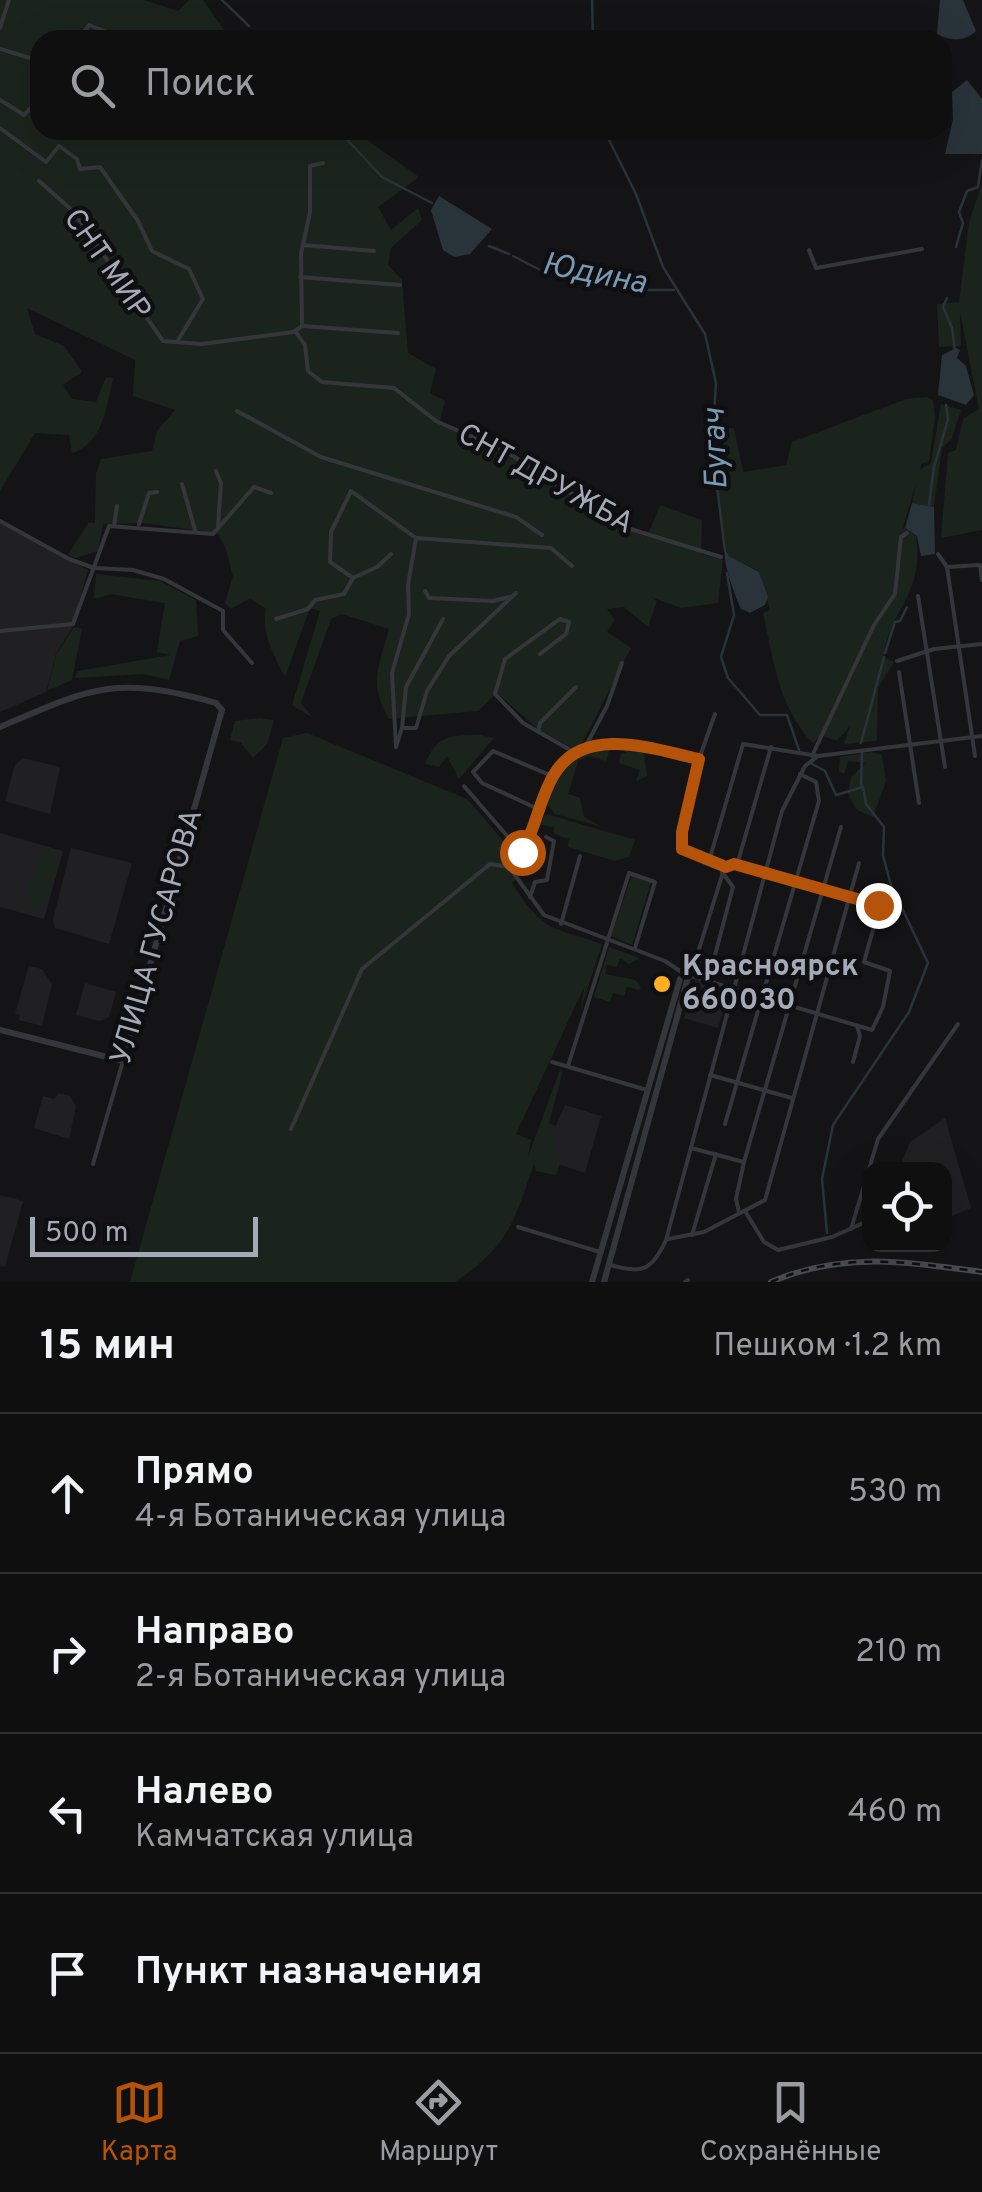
<!DOCTYPE html>
<html lang="ru">
<meta charset="utf-8">
<style>
:root{--surface:#0f0f10;--page:#1d1d1e;--text:#f1f3f6;--muted:#9b9c9f;--line:#2f2f30;--accent:#b45309}
body{margin:0;font-family:Overpass,sans-serif;background:var(--page);color:var(--text)}
.controls{position:absolute;right:30px;bottom:30px;display:grid;overflow:hidden;border-radius:20px;box-shadow:0 10px 40px #0002}
.controls button{width:90px;height:90px;display:grid;place-items:center;padding:0;border:0;border-bottom:2px solid var(--line);background:var(--surface);color:var(--text);font:50px sans-serif}
.scale{position:absolute;left:30px;bottom:25px;width:228px;box-sizing:border-box;padding-left:10px;border:5px solid #a4aab7;border-top:0;font-size:28px;line-height:35px;white-space:nowrap;color:#a4aab7;-webkit-text-stroke:8px #0f0f11;paint-order:stroke}
.stop{position:absolute;width:30px;height:30px;margin:-22px;border:8px solid #b45309;border-radius:50%;background:#fff}
.stop.end{background:#b45309;border-color:#fff;box-shadow:0 2px 10px #0008}
.list{margin:0;padding:0;list-style:none}
h2{display:flex;justify-content:space-between;align-items:center;height:130px;margin:0;padding:0 40px;font-size:42px}
h2 small{font-size:32px;font-weight:400;color:var(--muted)}
.list li{display:grid;grid-template-columns:65px 1fr auto;gap:30px;align-items:center;box-sizing:border-box;height:160px;padding:0 40px;border-top:2px solid var(--line)}
.list b{display:block;font-size:38px;white-space:nowrap}
.list p{margin:0;font-size:32px;white-space:nowrap;color:var(--muted)}
.list em{font-size:32px;font-style:normal;color:var(--muted)}
.icon{flex:none;width:55px;height:55px;fill:none;stroke:currentColor;stroke-width:2;stroke-linecap:round;stroke-linejoin:round}
.map{position:relative;flex:none;width:982px;height:1282px;overflow:hidden}
.search{position:absolute;background:var(--surface);box-shadow:0 10px 40px #0002;left:30px;right:30px;top:30px;height:110px;display:flex;align-items:center;gap:25px;box-sizing:border-box;padding:0 35px;border-radius:30px;color:var(--muted);font-size:38px}
.sheet{height:770px;background:var(--surface)}
nav{display:flex;justify-content:space-around;align-items:center;box-sizing:border-box;height:140px;border-top:2px solid var(--line);background:var(--surface);font-size:28px;color:var(--muted)}
nav a{display:grid;justify-items:center;gap:5px}
nav .on{color:var(--accent)}
.map>svg:first-child{display:block}
.built{fill:#202023}
.green{fill:#1b241c}
.water{fill:#29333a}
.lines{fill:none;stroke-linecap:round;stroke-linejoin:round}
.stream{stroke:#29333a;stroke-width:2.5}
.minor{stroke:#34363b;stroke-width:4}
.tertiary{stroke:#34363b;stroke-width:6}
.rail-casing{stroke:#474a50;stroke-width:6}
.rail{stroke:#0f0f11;stroke-width:2.5;stroke-dasharray:8;stroke-linecap:butt}
.route{stroke:#b45309;stroke-width:12}
.poi-dot{fill:#ffb022;stroke:#0f0f11;stroke-width:4}
.labels{text-anchor:middle;dominant-baseline:central;stroke-width:9;stroke-linejoin:round;paint-order:stroke}
.street-label{font-size:30px;fill:#a4aab7;stroke:#0f0f11}
.poi-label{font-size:30px;font-weight:bold;fill:#a4aab7;stroke:#0f0f11;text-anchor:start}
.water-label{font-size:32px;font-style:italic;fill:#789ab5;stroke:#0f0f11}
</style>
<div class="map">
<svg width="982" height="1282" viewBox="0 0 982 1282">
<rect width="100%" height="100%" fill="#141416"/>
<g class="built">
<polygon points="0,523 88,570 73,626 56,654 46,692 0,712"/>
<polygon points="23,758 60,767 50,814 5,801 15,765"/>
<polygon points="0,833 63,851 44,919 0,907"/>
<polygon points="71,848 132,863 109,944 55,928 53,920"/>
<polygon points="29,966 42,969 52,984 42,1026 19,1020 20,1015 15,1013"/>
<polygon points="695,980 729,990 718,1028 684,1018"/>
<polygon points="85,983 116,992 109,1017 100,1021 76,1015"/>
<polygon points="59,1093 70,1096 76,1106 69,1139 34,1128 43,1096 54,1099"/>
<polygon points="565,1105 601,1116 585,1173 560,1165 553,1133"/>
<polygon points="945,1118 971,1208 945,1219 944,1170 905,1169 902,1162 910,1142"/>
<polygon points="0,1195 23,1201 5,1267 0,1266"/>
</g>
<g class="green">
<path d="M 0,0 L 144,0 L 178,11 L 189,0 L 203,0 L 231,40 L 40,40 L 40,130 L 353,130 L 419,177 L 378,207 L 391,230 L 418,208 L 422,220 L 391,248 L 388,265 L 402,280 L 408,353 L 436,369 L 430,393 L 445,401 L 439,424 L 506,453 L 624,528 L 647,537 L 660,505 L 702,520 L 701,554 L 723,560 L 718,603 L 681,608 L 651,597 L 657,601 L 648,627 L 624,607 L 607,609 L 615,620 L 607,632 L 631,648 L 578,751 L 539,730 L 497,693 L 478,711 L 389,719 C 368,684 379,666 389,629 L 342,614 L 331,619 L 301,703 L 313,718 L 292,705 L 320,611 L 310,608 L 285,677 C 274,655 261,634 266,609 L 250,598 L 231,609 L 225,603 L 233,576 C 229,564 227,542 216,533 L 143,523 L 103,524 L 98,551 L 76,558 L 68,555 L 88,523 L 95,523 L 96,474 L 101,459 L 152,451 L 157,431 L 175,410 L 133,396 L 135,360 L 27,308 L 35,334 L 64,346 L 82,372 L 63,385 L 72,399 L 96,402 L 106,377 L 113,378 C 107,405 103,444 72,453 L 69,435 L 35,433 L 0,491 Z"/>
<polygon points="982,184 982,530 941,538 948,453 956,450 963,419 979,409 960,312 961,346 939,347 937,304 959,302 969,222"/>
<path d="M 927,397 L 933,400 L 935,417 L 929,461 L 921,464 L 920,470 L 931,463 L 941,404 L 961,410 L 952,438 L 942,448 L 934,507 L 912,503 L 916,484 L 903,527 L 916,536 C 924,596 892,604 883,657 L 894,662 L 878,688 L 877,741 L 844,744 L 850,726 L 837,741 L 821,735 L 813,743 C 778,707 774,661 763,613 L 770,610 L 759,571 L 729,556 L 726,548 L 718,487 L 726,485 L 722,429 L 734,428 L 743,472 L 786,465 L 792,442 L 906,399 Z"/>
<polygon points="96,574 160,581 196,600 198,636 180,641 169,680 144,674 75,678 78,671 170,655 157,652 165,603 111,594 94,599"/>
<polygon points="74,627 82,629 72,680 47,691 56,655"/>
<polygon points="260,718 274,720 267,744 253,758 240,742 230,740 235,721"/>
<path d="M 307,733 L 467,799 L 526,867 L 512,883 C 544,933 550,926 602,944 L 580,1011 L 585,985 L 516,1134 L 531,1140 L 528,1157 L 560,1070 L 563,1071 L 549,1123 L 555,1126 L 560,1165 L 556,1175 L 536,1171 L 534,1163 C 514,1223 508,1246 455,1282 L 130,1282 L 283,738 Z"/>
<path d="M 480,735 L 494,738 L 459,779 L 447,756 L 439,767 L 425,764 C 437,735 450,735 480,735 Z"/>
<path d="M 618,743 L 653,752 L 644,755 L 647,776 L 636,781 L 640,770 L 619,763 L 621,754 L 627,753 L 619,747 L 609,751 L 606,761 L 589,756 L 578,761 L 568,794 L 580,798 L 584,817 L 603,827 L 555,814 L 546,803 C 563,761 576,758 618,743 Z"/>
<polygon points="871,752 882,755 886,781 873,817 857,810 848,794 851,777 866,763 848,761 844,774 839,771 840,757"/>
<polygon points="546,814 635,840 629,857 615,861 568,847 569,839 554,834 554,827 538,824"/>
<polygon points="46,851 53,852 58,863 47,902 34,908 27,899 37,858"/>
<polygon points="632,875 651,882 632,945 611,936"/>
<polygon points="609,947 640,958 629,964 620,958 617,967 607,965 605,974 635,980 641,987 639,990 627,987 624,996 613,993 610,1002 594,997"/>
</g>
<g class="water">
<path d="M 940,0 L 963,0 L 976,31 C 965,42 949,41 937,34 Z"/>
<polygon points="967,80 982,99 982,154 945,154 953,119 952,92"/>
<polygon points="439,196 492,229 470,254 454,257 443,250 431,210"/>
<polygon points="956,348 960,350 957,358 966,366 974,395 966,405 938,395 942,355"/>
<polygon points="912,503 934,507 935,554 921,556 917,536 905,528"/>
<path d="M 725,548 L 729,556 L 759,572 L 768,597 L 765,605 L 750,613 L 741,609 C 734,594 722,560 725,548 Z"/>
</g>
<g class="lines">
<g class="stream">
<polyline points="222,0 249,26"/>
<polyline points="592,0 593,40"/>
<polyline points="338,130 382,177 432,203"/>
<polyline points="604,130 636,194 663,267 705,334 716,383 712,446 725,551"/>
<polyline points="489,246 509,254"/>
<polyline points="956,247 963,223 959,212 967,191 978,187 982,160"/>
<polyline points="513,256 548,274 578,275 647,290 674,290"/>
<polyline points="947,298 943,307 952,328 955,352"/>
<polyline points="929,505 934,467 948,420 946,405"/>
<polyline points="727,573 734,615 721,657 728,678 760,715 787,715 799,750"/>
<polyline points="885,653 895,622 900,621 907,607"/>
<polyline points="861,743 884,657"/>
<polyline points="812,764 825,771 836,795 863,787 866,804 884,827 883,856 891,885 928,963 909,1012 833,1125 822,1179 827,1233"/>
<polyline points="861,786 862,753"/>
</g>
<g class="minor">
<polyline points="0,28 9,0"/>
<polyline points="78,40 89,25 126,40"/>
<polyline points="0,49 40,61"/>
<polyline points="0,100 24,115 33,106"/>
<polyline points="0,128 46,162 59,146 77,159 80,169 100,167 138,221 152,251 189,269 203,299 177,342"/>
<polyline points="39,181 73,211 163,341 202,344 293,332"/>
<polyline points="303,245 374,251"/>
<polyline points="809,250 816,268 922,249"/>
<polyline points="300,277 400,285"/>
<polyline points="302,326 398,333"/>
<polyline points="295,331 305,345 308,371 322,382 394,388 436,421 507,452 624,527 721,557"/>
<polyline points="295,331 302,326 301,254 310,212 310,166 323,163"/>
<polyline points="237,411 321,457 516,517 542,535"/>
<polyline points="216,471 221,483 218,526"/>
<polyline points="182,484 195,530"/>
<polyline points="0,521 69,559 94,568 133,570 164,579 223,611 223,630 252,663"/>
<polyline points="139,524 149,493 157,492"/>
<polyline points="114,526 117,506"/>
<polyline points="938,554 947,567 980,565 982,580"/>
<polyline points="947,567 975,756"/>
<polyline points="353,578 330,562 331,532 351,491 416,538"/>
<polyline points="425,591 429,598 493,601 509,597"/>
<polyline points="918,596 945,767"/>
<polyline points="276,619 308,609 315,600 344,594 353,578 377,567 391,554"/>
<polyline points="0,631 73,624 109,526 213,534 254,487 271,493"/>
<polyline points="540,654 566,634 569,622 560,619 505,659 495,694 523,723 579,755"/>
<polyline points="897,661 934,649 982,644"/>
<polyline points="899,672 919,803"/>
<polyline points="402,728 406,687 443,619"/>
<polyline points="538,732 540,723 576,687"/>
<polyline points="396,747 392,673 409,614 408,585 416,538 551,548 572,566"/>
<polyline points="396,747 402,728 416,728 427,691 449,656 516,593"/>
<polyline points="582,753 607,706 622,663"/>
<polyline points="812,756 874,625 895,594 901,537 907,533"/>
<path d="M 464,786 L 521,852 C 536,828 540,796 554,773 C 586,724 656,750 699,759"/>
<polyline points="538,809 482,783 473,772 493,751 552,776"/>
<polyline points="710,858 743,744 818,756 982,736"/>
<polyline points="737,865 771,747"/>
<polyline points="530,897 535,882 547,880 554,841 546,837"/>
<polyline points="561,924 580,856"/>
<polyline points="696,961 708,964 714,959 733,887 722,872"/>
<polyline points="680,971 696,953"/>
<polyline points="691,976 872,1030 883,1007 890,971 864,962 878,912 875,902 734,864 725,867 680,847 699,759 715,714"/>
<polyline points="690,978 724,869"/>
<polyline points="552,1062 647,1090"/>
<polyline points="853,1062 860,1036 857,1026"/>
<polyline points="568,1066 629,873 655,882 635,948"/>
<polyline points="710,1075 792,1098"/>
<polyline points="725,1124 819,801 816,782 800,774"/>
<polyline points="291,1129 362,969 490,864 509,867 544,915 665,961 680,971"/>
<polyline points="691,1148 744,1162"/>
<polyline points="93,1164 123,1061"/>
<polyline points="745,1211 764,1242 778,1250 832,1237 870,1220"/>
<polyline points="739,1212 736,1199 744,1162 841,827"/>
<polyline points="518,1227 600,1252"/>
<polyline points="851,1229 878,1139 958,1024"/>
<polyline points="692,1235 716,1154"/>
<polyline points="668,1239 704,1232 765,1200 859,863"/>
<path d="M 610,1265 C 641,1273 651,1273 666,1240 L 782,811 L 805,766 L 818,756"/>
<polyline points="685,1282 688,1280"/>
</g>
<g class="tertiary">
<path d="M 0,727 C 93,687 115,675 216,703 L 222,710 L 123,1061 L 0,1030"/>
<polyline points="592,1282 680,979"/>
<polyline points="604,1282 687,981"/>
</g>
<g class="rail-casing">
<path id="rail" d="M 771,1282 C 842,1251 908,1262 982,1272"/>
</g>
<use href="#rail" class="rail"/>
</g>
<g class="lines">
<path class="route" d="M 522,852 C 536,828 540,796 555,773 C 586,724 656,750 699,759 L 682,832 L 682,849 L 726,867 L 734,864 L 878,905"/>
</g>
<circle class="poi-dot" cx="662" cy="984" r="10"/>
<g class="labels">
<g class="street-label">
<text transform="translate(106 265) rotate(55)">СНТ МИР</text>
<text transform="translate(545 480) rotate(29)">СНТ ДРУЖБА</text>
<text transform="translate(158 937) rotate(-74)">УЛИЦА ГУСАРОВА</text>
</g>
<g class="poi-label">
<text x="682" y="967">Красноярск<tspan x="682" dy="34">660030</tspan></text>
</g>
<g class="water-label">
<text transform="translate(594 275) rotate(11)">Юдина</text>
<text transform="translate(717 449) rotate(-92)">Бугач</text>
</g>
</g>
</svg>
<div class="controls">
<button><svg class="icon" aria-label="locate" viewBox="0 0 24 24"><circle cx="12" cy="12" r="6"/><path d="M12 2v4M12 18v4M2 12h4M18 12h4"/></svg></button>
</div>
<div class="scale">500 m</div>
<div class="stop" style="left:522px;top:852px"></div>
<div class="stop end" style="left:878px;top:905px"></div>
<div class="search"><svg class="icon" aria-label="search" viewBox="0 0 24 24"><circle cx="10" cy="10" r="6"/><path d="M15 15l6 6"/></svg>Поиск</div>
</div>
<section class="sheet">
<h2>15 мин<small>Пешком · 1.2 km</small></h2>
<ul class="list">
<li><svg class="icon" aria-label="ahead" viewBox="0 0 24 24"><path d="M12 20V5M6 11l6-6 6 6"/></svg><div><b>Прямо</b><p>4-я Ботаническая улица</p></div><em>530 m</em></li>
<li><svg class="icon" aria-label="right" viewBox="0 0 24 24"><path d="M7 20v-9h11M14 6l5 5-5 5"/></svg><div><b>Направо</b><p>2-я Ботаническая улица</p></div><em>210 m</em></li>
<li><svg class="icon" aria-label="left" viewBox="0 0 24 24"><path d="M17 20v-9H6M10 6l-5 5 5 5"/></svg><div><b>Налево</b><p>Камчатская улица</p></div><em>460 m</em></li>
<li><svg class="icon" aria-label="arrive" viewBox="0 0 24 24"><path d="M6 21V4h12l-3 4 3 4H6"/></svg><div><b>Пункт назначения</b></div></li>
</ul>
</section>
<nav>
<a class="on"><svg class="icon" aria-label="map" viewBox="0 0 24 24"><path d="M3 6l6-2 6 2 6-2v14l-6 2-6-2-6 2zM9 4v14M15 6v14"/></svg>Карта</a>
<a><svg class="icon" aria-label="directions" viewBox="0 0 24 24"><path d="M12 3l9 9-9 9-9-9zM9 14v-3h6M13 9l2 2-2 2"/></svg>Маршрут</a>
<a><svg class="icon" aria-label="saved" viewBox="0 0 24 24"><path d="M7 4h10v16l-5-4-5 4z"/></svg>Сохранённые</a>
</nav>
